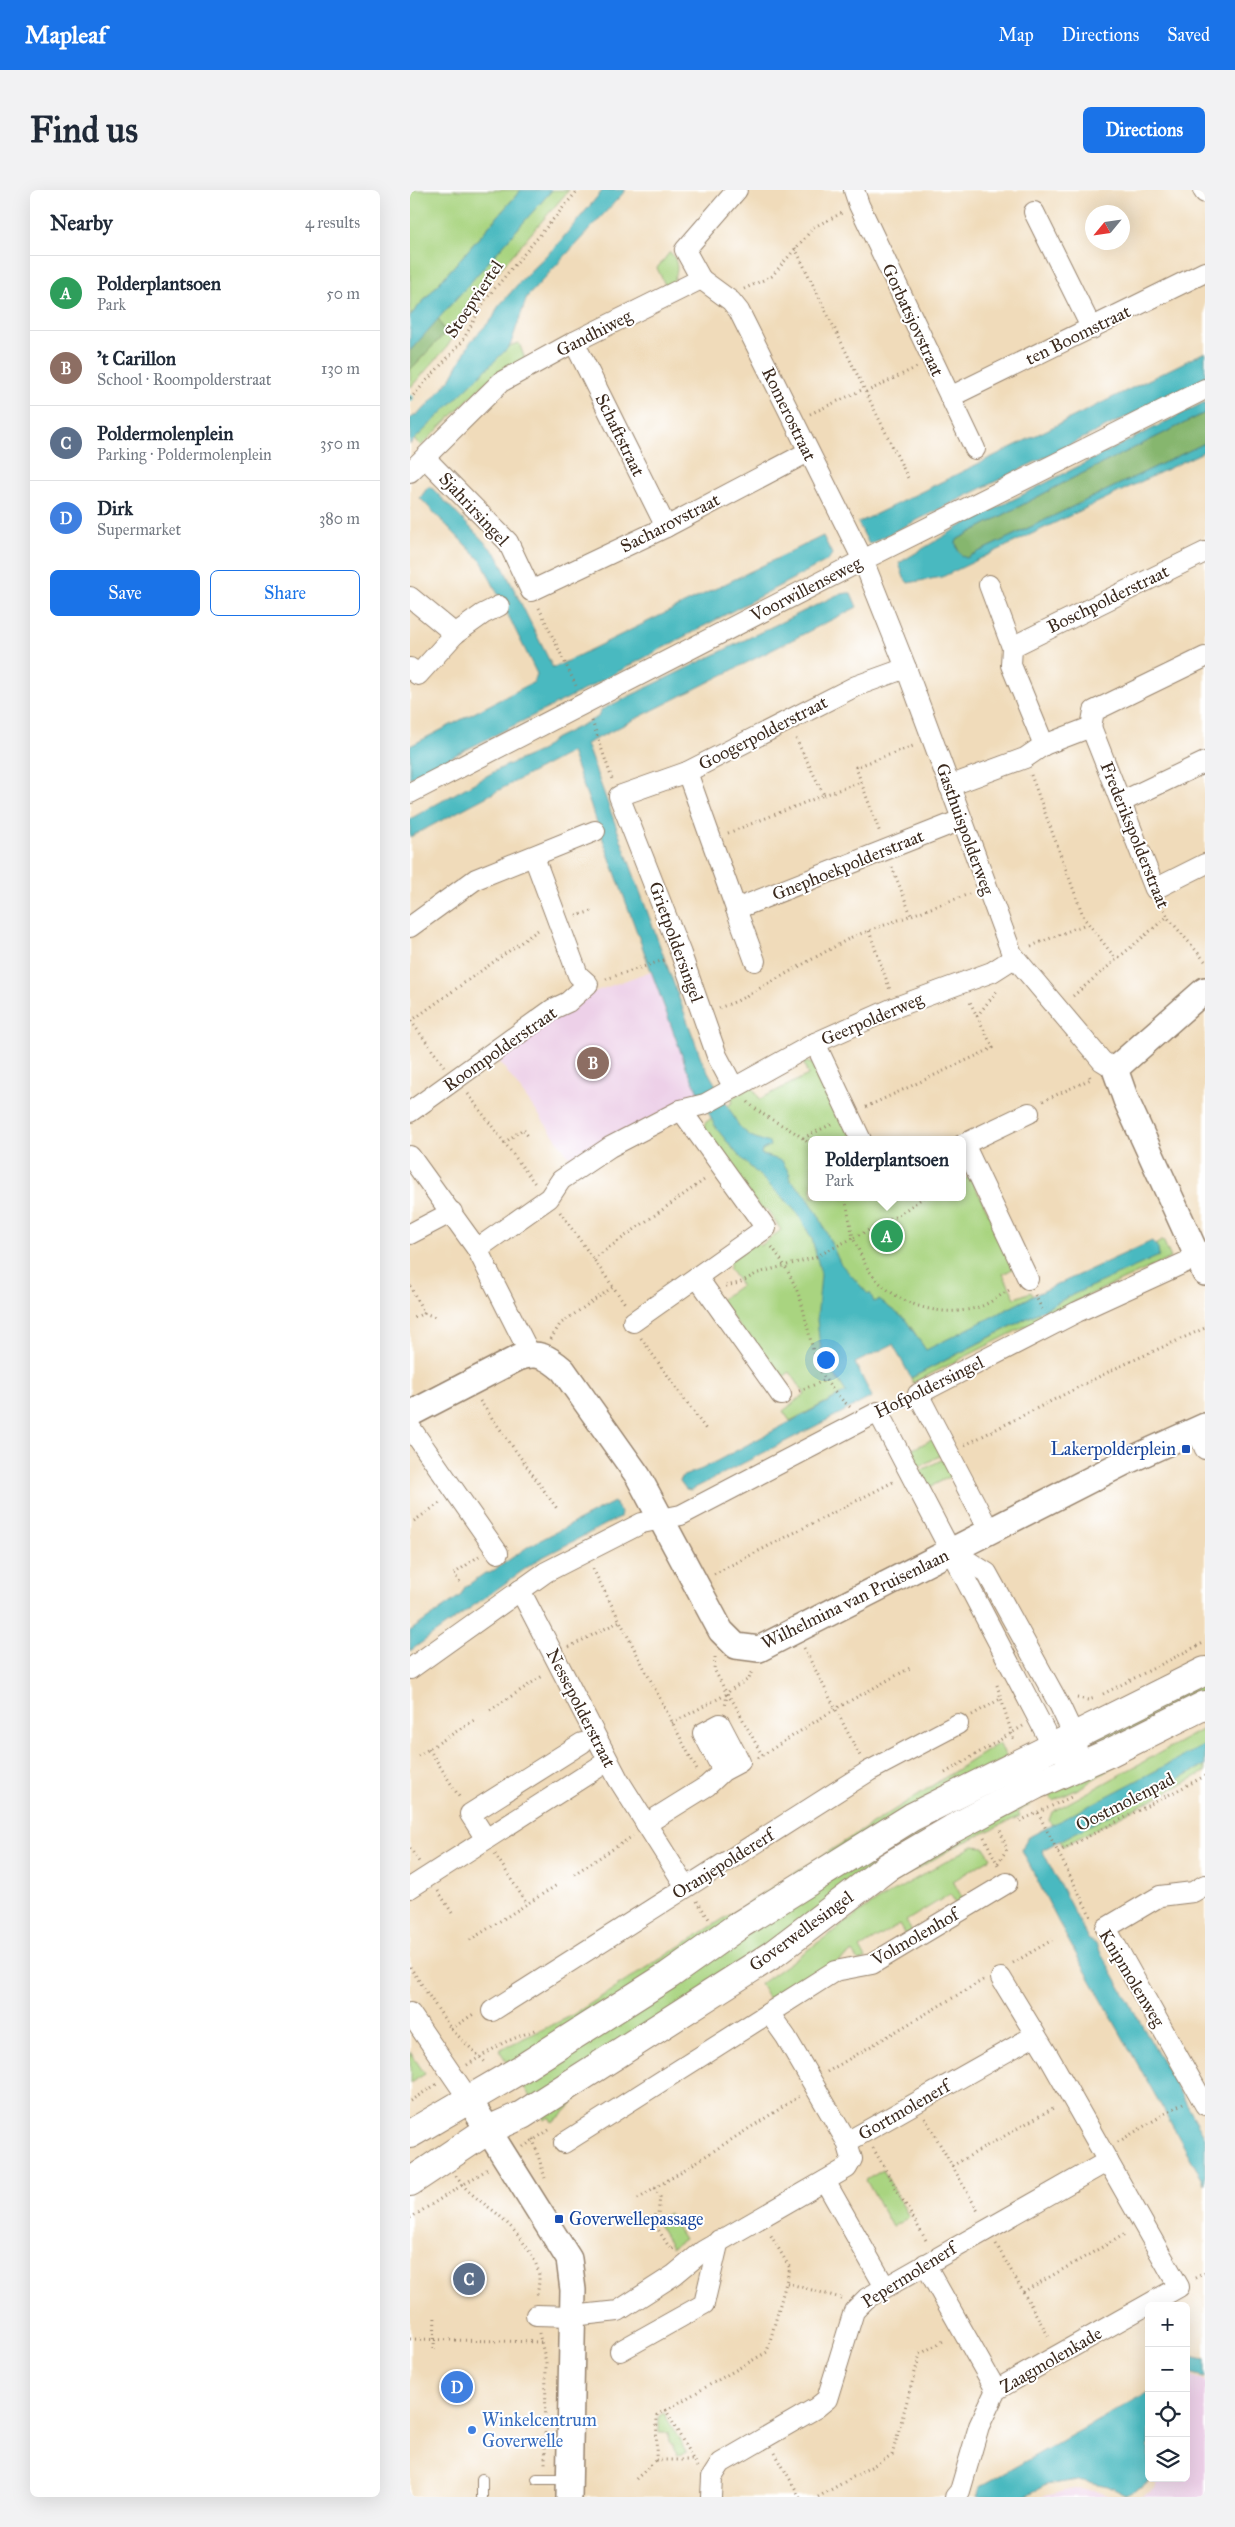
<!DOCTYPE html>
<meta charset="utf-8">
<style>
:root{--surface:#fff;--page:#f2f2f3;--text:#1f2937;--muted:#747a83;--line:#e0e1e3;--accent:#1a73e8}
body{margin:0;font-family:"IM FELL Great Primer",serif;background:var(--page);color:var(--text)}
.controls{position:absolute;right:15px;bottom:15px;display:grid;overflow:hidden;border-radius:8px;box-shadow:0 5px 20px #0002}
.controls button{width:45px;height:45px;display:grid;place-items:center;padding:0;border:0;border-bottom:1px solid var(--line);background:var(--surface);color:var(--text);font:25px sans-serif}
.compass{position:absolute;left:675px;top:15px;width:45px;height:45px;border-radius:50%;background:var(--surface);box-shadow:0 5px 20px #0002;rotate:241deg}
.you{position:absolute;left:415px;top:1169px;width:18px;height:18px;margin:-12px;border:4px solid #fff;border-radius:50%;background:#1a73e8;box-shadow:0 0 0 8px #1a73e833}
.badge{display:grid;place-items:center;width:32px;height:32px;border-radius:50%;background:var(--accent);color:#fff;font-size:16px;font-weight:700}
.pin{position:absolute;translate:-50% -50%;border:2px solid #fff;box-shadow:0 1px 5px #0006}
.popup{position:absolute;left:398px;top:946px;width:158px;height:65px;box-sizing:border-box;display:grid;place-content:center;border-radius:8px;background:var(--surface);filter:drop-shadow(0 1px 4px #0005);font-size:16px;white-space:nowrap;color:var(--muted)}
.popup b{font-size:19px;color:var(--text)}
.popup::after{content:'';position:absolute;left:50%;top:100%;margin-left:-10px;border:10px solid transparent;border-top-color:var(--surface)}
.list{margin:0;padding:0;list-style:none}
h2{display:flex;justify-content:space-between;align-items:center;height:65px;margin:0;padding:0 20px;font-size:21px}
h2 small{font-size:16px;font-weight:400;color:var(--muted)}
.list li{display:grid;grid-template-columns:32px 1fr auto;gap:15px;align-items:center;box-sizing:border-box;height:75px;padding:0 20px;border-top:1px solid var(--line)}
.list b{display:block;font-size:19px;white-space:nowrap}
.list p{margin:0;font-size:16px;white-space:nowrap;color:var(--muted)}
.list em{font-size:16px;font-style:normal;color:var(--muted)}
.actions{display:flex;gap:10px;padding:15px 20px}
.actions a{flex:1;padding:11px 0;border:1px solid var(--accent);border-radius:8px;text-align:center;font-size:18px;color:var(--accent)}
.actions .main{background:var(--accent);color:#fff}
.icon{flex:none;width:28px;height:28px;fill:none;stroke:currentColor;stroke-width:2;stroke-linecap:round;stroke-linejoin:round}
.map{position:relative;flex:none;width:795px;height:2307px;overflow:hidden;border-radius:8px}
header{display:flex;align-items:center;gap:30px;box-sizing:border-box;height:70px;padding:0 25px;background:var(--accent);color:#fff}
header strong{font-size:24px}
nav{display:flex;gap:28px;margin-inline-start:auto;font-size:18px}
.intro{display:flex;align-items:center;justify-content:space-between;box-sizing:border-box;height:120px;padding:0 30px}
h1{margin:0;font-size:35px}
.button{padding:12px 22px;border-radius:8px;background:var(--accent);color:#fff;font-size:18px;font-weight:700}
main{display:flex;gap:30px;padding:0 30px}
aside{flex:1;background:var(--surface);border-radius:8px;box-shadow:0 5px 20px #0002}
.map>svg:first-child{display:block}
.built{fill:#edd0e8}
.green{fill:#a9d480;stroke:#727f4f}
.forest{fill:#86b66e;stroke:#607046}
.water{fill:#4ab9c0;stroke:#42726f}
.lines{fill:none;stroke-linecap:round;stroke-linejoin:round}
.stream{stroke:#4ab9c0;stroke-width:5.5}
.service-casing{stroke:#96826c;stroke-width:12}
.minor-casing{stroke:#96826c;stroke-width:22}
.tertiary-casing{stroke:#96826c;stroke-width:28}
.secondary-casing{stroke:#96826c;stroke-width:30}
.path{stroke:#96826c;stroke-width:3;stroke-dasharray:1 4;stroke-linecap:butt}
.service{stroke:#fff;stroke-width:10}
.minor{stroke:#fff;stroke-width:20}
.tertiary{stroke:#fff;stroke-width:25}
.secondary{stroke:#fff;stroke-width:28}
.transit-dot{fill:#1a4fb4;stroke:#fff;stroke-width:2}
.shop-dot{fill:#3f7fe0;stroke:#fff;stroke-width:2}
.labels{text-anchor:middle;dominant-baseline:central;stroke-width:4;stroke-linejoin:round;paint-order:stroke}
.street-label{font-size:18px;fill:#3b2a1e;stroke:#fff}
.transit-label{font-size:18px;fill:#164399;stroke:#fff;text-anchor:end}
.shop-label{font-size:18px;fill:#366cbe;stroke:#fff;text-anchor:start}
</style>
<header>
<strong>Mapleaf</strong>
<nav><a>Map</a><a>Directions</a><a>Saved</a></nav>
</header>
<div class="intro"><h1>Find us</h1><a class="button">Directions</a></div>
<main>
<aside>
<h2>Nearby<small>4 results</small></h2>
<ul class="list">
<li><span class="badge" style="background:#2e9e5b">A</span><div><b>Polderplantsoen</b><p>Park</p></div><em>50 m</em></li>
<li><span class="badge" style="background:#8d6e63">B</span><div><b>'t Carillon</b><p>School · Roompolderstraat</p></div><em>130 m</em></li>
<li><span class="badge" style="background:#5c6f8a">C</span><div><b>Poldermolenplein</b><p>Parking · Poldermolenplein</p></div><em>350 m</em></li>
<li><span class="badge" style="background:#3f7fe0">D</span><div><b>Dirk</b><p>Supermarket</p></div><em>380 m</em></li>
</ul>
<div class="actions"><a class="main">Save</a><a>Share</a></div>
</aside>
<div class="map">
<svg width="795" height="2307" viewBox="0 0 795 2307">
<rect width="100%" height="100%" fill="#fff"/>
<filter id="ink" filterUnits="userSpaceOnUse"><feTurbulence type="fractalNoise" baseFrequency=".02" numOctaves="2"/><feDisplacementMap in="SourceGraphic" scale="10" xChannelSelector="R" yChannelSelector="G"/><feConvolveMatrix kernelMatrix="1 2 1 2 8 2 1 2 1" color-interpolation-filters="sRGB"/></filter>
<filter id="wash" filterUnits="userSpaceOnUse"><feTurbulence type="fractalNoise" baseFrequency=".0096" numOctaves="4" result="noise"/><feDisplacementMap in="SourceGraphic" scale="20" xChannelSelector="R" yChannelSelector="G"/><feGaussianBlur stdDeviation="1.12" result="paint"/><feColorMatrix in="noise" values="0 0 0 0 0 0 0 0 0 0 0 0 0 0 0 0 0 1.4 0 .05"/><feComposite in="paint" operator="in"/></filter>
<g filter="url(#wash)">
<rect width="100%" height="100%" fill="#f0dbba"/>
<g class="built">
<polygon points="241,781 277,879 290,903 196,950 164,973 87,868 173,806"/>
<polygon points="777,2185 795,2190 795,2307 731,2307 745,2299 748,2288 776,2288"/>
<polygon points="664,2299 686,2301 703,2307 631,2307"/>
</g>
<g class="green">
<polygon points="0,0 111,0 0,126"/>
<polygon points="142,0 159,0 91,78 72,102 37,157 0,198 0,180 35,143 28,128"/>
<path d="M 260,62 C 271,73 268,89 257,99 L 247,78 Z"/>
<polygon points="109,153 115,169 83,185 11,256 4,249 100,156"/>
<polygon points="393,871 409,876 425,911 420,914 427,928 432,926 443,950 402,950 402,1007 552,1007 552,990 560,987 606,1077 593,1084 605,1108 621,1102 623,1106 516,1161 501,1137 421,1179 436,1202 380,1231 373,1221 395,1204 380,1182 368,1190 310,1110 331,1095 319,1078 321,1076 319,1072 347,1052 350,1056 371,1040 356,1018 352,1021 294,940 295,933 323,912 321,908 342,897 350,909 398,885"/>
<polygon points="753,1050 761,1068 637,1124 634,1119 748,1062 745,1055"/>
<polygon points="629,1122 632,1127 630,1129 503,1193 501,1188"/>
<polygon points="525,1248 533,1264 505,1279 497,1262"/>
<polygon points="535,1268 543,1285 516,1299 508,1282"/>
<polygon points="795,1492 795,1509 681,1558 679,1549"/>
<polygon points="795,1538 795,1582 653,1656 639,1630 642,1622"/>
<polygon points="589,1553 596,1567 99,1875 89,1860 161,1826"/>
<polygon points="710,1572 670,1598 643,1611 636,1602"/>
<polygon points="607,1594 123,1911 110,1891 534,1616"/>
<polygon points="618,1611 620,1615 608,1621 610,1626 546,1656 478,1696 181,1893 151,1926 142,1932 139,1927 135,1930 131,1924 475,1689"/>
<polygon points="563,1656 574,1657 581,1668 543,1691 554,1711 547,1715 540,1704 496,1731 502,1742 495,1745 489,1735 450,1758 456,1769 449,1771 443,1762 361,1813 350,1794 462,1714"/>
<polygon points="0,1862 15,1884 0,1893"/>
<polygon points="473,1980 499,2027 482,2037 456,1990"/>
<polygon points="258,2023 274,2049 262,2057 246,2031"/>
<polygon points="254,2223 276,2261 268,2266 259,2251 258,2243 249,2243 249,2226"/>
</g>
<g class="forest">
<polygon points="28,128 35,143 0,180 0,161"/>
<polygon points="795,223 795,253 556,368 549,364 546,352 548,349 661,289"/>
</g>
<g class="water">
<polygon points="111,0 142,0 0,161 0,126"/>
<polygon points="193,0 216,0 117,107 100,156 0,254 0,229 15,218 41,188 61,151 83,128 88,117 115,86 146,56"/>
<polygon points="795,162 795,188 459,354 448,333"/>
<path d="M 795,212 L 795,223 L 661,289 L 548,349 L 546,352 C 547,361 549,364 556,368 L 795,253 L 795,261 L 532,387 L 498,393 L 494,388 L 489,373 L 549,337 Z"/>
<polygon points="18,297 21,297 87,365 143,478 413,346 422,364 418,370 172,501 0,588 0,556 124,492 127,484 72,372 10,308"/>
<polygon points="437,403 441,403 447,417 176,554 292,871 329,936 340,946 359,953 360,956 352,960 351,964 372,971 380,984 380,990 396,1005 409,1026 430,1073 458,1104 460,1103 464,1112 469,1110 495,1129 516,1160 627,1104 742,1051 748,1058 749,1066 662,1105 501,1188 483,1154 445,1173 462,1207 281,1300 276,1299 270,1291 271,1287 292,1279 436,1202 413,1167 409,1148 407,1130 411,1084 402,1049 388,1024 377,1012 328,965 306,938 277,879 161,562 0,647 0,629 89,579 132,560 144,549 188,527 191,520 427,405"/>
<polygon points="204,1312 211,1322 210,1327 129,1369 0,1461 0,1441 50,1406 55,1397 75,1383 80,1383 119,1356"/>
<polygon points="795,1555 795,1575 632,1660 678,1749 686,1754 795,1947 795,1994 652,1739 612,1660 617,1648"/>
<polygon points="776,2165 795,2169 795,2187 776,2182"/>
<polygon points="739,2202 738,2293 716,2305 698,2296 668,2290 636,2295 613,2307 567,2307 571,2296"/>
</g>
<g class="lines">
<polyline class="stream" points="0,208 1,208"/>
</g>
</g>
<g filter="url(#ink)">
<g class="lines">
<g class="service-casing">
<g id="service">
<polyline points="127,2289 159,2289"/>
<polyline points="72,2307 72,2289"/>
</g>
</g>
<g class="minor-casing">
<g id="minor">
<polyline points="444,0 449,15 565,259"/>
<polyline points="793,0 795,3"/>
<polyline points="624,22 682,139"/>
<polyline points="291,89 321,111 329,121 453,370 496,478 602,764 692,871 705,879"/>
<polyline points="164,152 256,337"/>
<polyline points="540,207 795,82"/>
<polyline points="15,268 98,352 121,401 256,337 398,262"/>
<polyline points="0,282 91,192 164,152 291,89 275,60 327,0"/>
<polyline points="579,395 602,457"/>
<polyline points="0,407 45,444 8,485 0,478"/>
<polyline points="45,444 73,424 89,416"/>
<polyline points="681,537 745,699 795,674"/>
<polyline points="634,555 601,475 602,457 795,362"/>
<polyline points="277,582 326,719 551,630"/>
<polyline points="539,596 615,568 634,555 681,537 684,521 795,467"/>
<polyline points="0,603 453,370 795,199"/>
<polyline points="711,612 795,572"/>
<polyline points="326,719 345,771"/>
<polyline points="0,737 66,689 185,641"/>
<polyline points="405,853 451,950"/>
<polyline points="324,898 307,866 271,764 209,606 277,582 446,496 496,478"/>
<polyline points="0,922 143,819 158,812 178,794 168,785 124,667"/>
<polyline points="554,954 619,923"/>
<polyline points="552,955 554,954 618,1089"/>
<polyline points="0,966 67,1059 120,1164"/>
<polyline points="0,1044 42,1022"/>
<polyline points="67,1059 139,1008 151,990 200,957 271,920 295,914 405,853 486,817 582,782 604,768"/>
<polyline points="287,1087 371,1205"/>
<polyline points="223,1132 356,1038 271,920"/>
<polyline points="0,1237 88,1363"/>
<polyline points="787,1240 795,1259"/>
<polyline points="580,1342 508,1204 667,1122 787,1067"/>
<polyline points="542,1361 577,1383 650,1516 665,1548 667,1560"/>
<polyline points="110,1400 208,1589 276,1697"/>
<polyline points="0,1479 136,1382 232,1333 271,1325 468,1222 643,1557 670,1574"/>
<polyline points="236,1634 297,1596 313,1581 293,1543 310,1534 330,1572 313,1581"/>
<polyline points="76,1649 60,1624 172,1553"/>
<polyline points="795,1695 783,1702 750,1706 696,1738 795,1915"/>
<polyline points="0,1698 198,1571"/>
<polyline points="82,1821 459,1581 548,1534"/>
<polyline points="0,1823 58,1908"/>
<polyline points="359,1823 376,1847 437,1952"/>
<polyline points="154,1953 425,1781 462,1774 597,1693"/>
<polyline points="415,1991 475,2097"/>
<polyline points="515,2074 586,2200"/>
<polyline points="126,2125 162,2126 208,2121 264,2085 293,2061 437,1978 442,1969 437,1952 624,1846"/>
<polyline points="210,2161 294,2114 309,2050"/>
<polyline points="301,2307 302,2287 311,2273 406,2218 417,2209 444,2121 457,2108 698,1971"/>
<polyline points="545,2307 550,2301 569,2236 586,2200 769,2097 639,1867 591,1788"/>
</g>
</g>
<g class="tertiary-casing">
<g id="tertiary">
<polyline points="795,800 705,879 716,910 795,1083"/>
<path d="M 0,1224 L 108,1168 C 128,1161 138,1167 153,1180 L 228,1286 L 311,1441 L 326,1456 L 349,1459 L 713,1273 L 795,1236"/>
<polyline points="58,1908 159,2069 163,2100 159,2307"/>
</g>
</g>
<g class="secondary-casing">
<g id="secondary">
<polyline points="0,1944 111,1879 259,1785 331,1734 502,1627 795,1481"/>
<polyline points="0,1992 78,1940 112,1925 362,1765 479,1676 542,1639 626,1595 699,1563 795,1515"/>
</g>
</g>
<g class="path">
<polyline points="385,58 498,288"/>
<polyline points="334,99 362,86 404,37 432,23"/>
<polyline points="456,202 507,177"/>
<polyline points="0,209 52,152 75,110 168,0"/>
<polyline points="400,224 454,199"/>
<polyline points="129,418 167,498"/>
<polyline points="182,531 202,589"/>
<polyline points="621,585 674,728 706,769"/>
<polyline points="451,592 446,577 506,555"/>
<polyline points="414,605 451,592 470,643"/>
<polyline points="318,643 414,605 385,547"/>
<polyline points="482,677 501,725"/>
<polyline points="752,715 759,729 795,771"/>
<polyline points="166,726 182,721"/>
<polyline points="459,741 480,800"/>
<polyline points="621,756 676,734"/>
<polyline points="196,789 254,770"/>
<polyline points="663,806 758,726"/>
<polyline points="309,818 327,811 442,747 559,704"/>
<polyline points="567,826 587,801"/>
<polyline points="1,831 131,738"/>
<polyline points="1,831 34,876"/>
<polyline points="58,904 126,995"/>
<polyline points="633,911 681,889 679,885"/>
<path d="M 338,912 C 357,932 385,937 402,957"/>
<polyline points="456,917 583,858 559,810"/>
<polyline points="393,948 424,933"/>
<polyline points="94,953 113,939 118,946"/>
<path d="M 514,1007 L 487,1026 L 443,1048 C 449,1059 453,1073 461,1083 C 485,1115 533,1130 572,1116 C 582,1112 592,1104 601,1099"/>
<polyline points="150,1022 216,1115"/>
<path d="M 362,1057 C 375,1074 386,1095 392,1115 C 404,1158 402,1185 440,1217"/>
<polyline points="183,1069 297,988"/>
<polyline points="0,1096 14,1123 2,1129"/>
<polyline points="316,1096 329,1093 348,1083 403,1068 443,1048 435,1007"/>
<polyline points="625,1105 632,1119"/>
<polyline points="14,1123 28,1128"/>
<polyline points="231,1148 297,1241"/>
<polyline points="141,1149 150,1134 203,1097"/>
<polyline points="389,1201 416,1190"/>
<polyline points="70,1211 148,1320"/>
<polyline points="555,1255 704,1179 795,1138"/>
<polyline points="4,1331 30,1313"/>
<polyline points="183,1379 287,1580"/>
<polyline points="304,1384 483,1292"/>
<polyline points="50,1392 44,1384 69,1366"/>
<polyline points="159,1457 210,1431"/>
<polyline points="394,1458 450,1566"/>
<polyline points="305,1467 304,1479 317,1504 315,1517"/>
<polyline points="587,1495 604,1551"/>
<polyline points="317,1504 324,1513 352,1565"/>
<polyline points="693,1504 795,1452"/>
<polyline points="667,1508 678,1510 685,1508"/>
<polyline points="80,1520 134,1485"/>
<polyline points="562,1525 592,1508"/>
<polyline points="262,1533 317,1504 320,1500 339,1489 342,1480"/>
<polyline points="19,1559 50,1608"/>
<polyline points="8,1566 66,1529"/>
<polyline points="348,1568 425,1519 500,1478"/>
<polyline points="535,1583 613,1536"/>
<polyline points="628,1623 681,1727"/>
<polyline points="610,1631 661,1607"/>
<polyline points="574,1647 589,1677"/>
<polyline points="0,1658 9,1672"/>
<polyline points="648,1662 795,1586"/>
<polyline points="85,1664 117,1714"/>
<polyline points="588,1673 597,1659 590,1640"/>
<polyline points="164,1684 223,1646"/>
<polyline points="28,1701 44,1726"/>
<polyline points="287,1711 299,1729"/>
<polyline points="60,1750 147,1695"/>
<polyline points="603,1773 642,1750"/>
<polyline points="0,1777 41,1839 77,1874"/>
<polyline points="41,1839 65,1823"/>
<polyline points="57,1875 93,1853 127,1839"/>
<polyline points="417,1882 573,1790"/>
<polyline points="0,1911 27,1894"/>
<polyline points="515,1928 569,2023"/>
<polyline points="123,1949 135,1988"/>
<polyline points="708,1952 773,1913"/>
<polyline points="113,1957 139,1940"/>
<polyline points="463,1958 517,2052"/>
<polyline points="542,1976 645,1917"/>
<path d="M 46,1986 C 56,2002 71,2011 85,2022 C 100,2034 121,2059 127,2077 C 131,2087 128,2097 127,2107"/>
<polyline points="245,1998 250,2007 248,2024 241,2028 261,2060 264,2058"/>
<polyline points="228,2009 390,1906"/>
<polyline points="0,2028 78,1979"/>
<polyline points="586,2054 640,2149"/>
<polyline points="785,2088 795,2083"/>
<polyline points="377,2093 431,2108"/>
<polyline points="613,2102 717,2043"/>
<polyline points="129,2143 136,2172 135,2276"/>
<polyline points="0,2149 131,2152"/>
<polyline points="24,2159 25,2124"/>
<polyline points="256,2220 247,2225 246,2270 283,2270"/>
<polyline points="365,2263 390,2307"/>
<polyline points="287,2277 256,2220 357,2162 380,2078 360,2044"/>
<polyline points="226,2289 246,2270"/>
<polyline points="408,2307 482,2265 510,2164 535,2150"/>
</g>
<use href="#service" class="service"/>
<use href="#minor" class="minor"/>
<use href="#tertiary" class="tertiary"/>
<use href="#secondary" class="secondary"/>
</g>
</g>
<g class="transit-dot">
<rect x="771" y="1254" width="10" height="10" rx="2.5"/>
<rect x="144" y="2024" width="10" height="10" rx="2.5"/>
</g>
<circle class="shop-dot" cx="62" cy="2240" r="5"/>
<g class="labels">
<g class="street-label">
<text transform="translate(64 109) rotate(-56)">Stoepviertel</text>
<text transform="translate(503 130) rotate(65)">Gorbatsjovstraat</text>
<text transform="translate(184 143) rotate(-27)">Gandhiweg</text>
<text transform="translate(668 145) rotate(-26)">ten Boomstraat</text>
<text transform="translate(379 224) rotate(64)">Romerostraat</text>
<text transform="translate(210 245) rotate(64)">Schaftstraat</text>
<text transform="translate(64 319) rotate(47)">Sjahrirsingel</text>
<text transform="translate(260 333) rotate(-27)">Sacharovstraat</text>
<text transform="translate(396 399) rotate(-27)">Voorwillenseweg</text>
<text transform="translate(698 409) rotate(-26)">Boschpolderstraat</text>
<text transform="translate(353 543) rotate(-27)">Googerpolderstraat</text>
<text transform="translate(555 639) rotate(70)">Gasthuispolderweg</text>
<text transform="translate(725 645) rotate(68)">Frederikspolderstraat</text>
<text transform="translate(438 675) rotate(-22)">Gnephoekpolderstraat</text>
<text transform="translate(266 752) rotate(70)">Grietpoldersingel</text>
<text transform="translate(462 829) rotate(-23)">Geerpolderweg</text>
<text transform="translate(90 859) rotate(-35)">Roompolderstraat</text>
<text transform="translate(519 1197) rotate(-26)">Hofpoldersingel</text>
<text transform="translate(445 1409) rotate(-26)">Wilhelmina van Pruisenlaan</text>
<text transform="translate(171 1518) rotate(63)">Nessepolderstraat</text>
<text transform="translate(715 1612) rotate(-27)">Oostmolenpad</text>
<text transform="translate(313 1674) rotate(-32)">Oranjepoldererf</text>
<text transform="translate(391 1741) rotate(-36)">Goverwellesingel</text>
<text transform="translate(505 1747) rotate(-30)">Volmolenhof</text>
<text transform="translate(722 1788) rotate(59)">Knipmolenweg</text>
<text transform="translate(494 1920) rotate(-30)">Gortmolenerf</text>
<text transform="translate(499 2085) rotate(-32)">Pepermolenerf</text>
<text transform="translate(641 2170) rotate(-30)">Zaagmolenkade</text>
</g>
<g class="transit-label">
<text x="766" y="1259">Lakerpolderplein</text>
<text x="159" y="2029" text-anchor="start">Goverwellepassage</text>
</g>
<g class="shop-label">
<text x="72" y="2230">Winkelcentrum<tspan x="72" dy="21">Goverwelle</tspan></text>
</g>
</g>
</svg>
<div class="controls">
<button>+</button>
<button>−</button>
<button><svg class="icon" aria-label="locate" viewBox="0 0 24 24"><circle cx="12" cy="12" r="6"/><path d="M12 2v4M12 18v4M2 12h4M18 12h4"/></svg></button>
<button><svg class="icon" aria-label="layers" viewBox="0 0 24 24"><path d="M12 4l9 5-9 5-9-5zM3 14l9 5 9-5"/></svg></button>
</div>
<svg class="compass" viewBox="-18 -18 36 36"><path d="M0-13l5 13h-10z" fill="#e53935"/><path d="M0 13l5-13h-10z" fill="#747a83"/></svg>
<div class="you"></div>
<div class="pin badge" style="left:477px;top:1046px;background:#2e9e5b">A</div>
<div class="popup"><b>Polderplantsoen</b>Park</div>
<div class="pin badge" style="left:183px;top:873px;background:#8d6e63">B</div>
<div class="pin badge" style="left:59px;top:2089px;background:#5c6f8a">C</div>
<div class="pin badge" style="left:47px;top:2197px;background:#3f7fe0">D</div>
</div>
</main>
